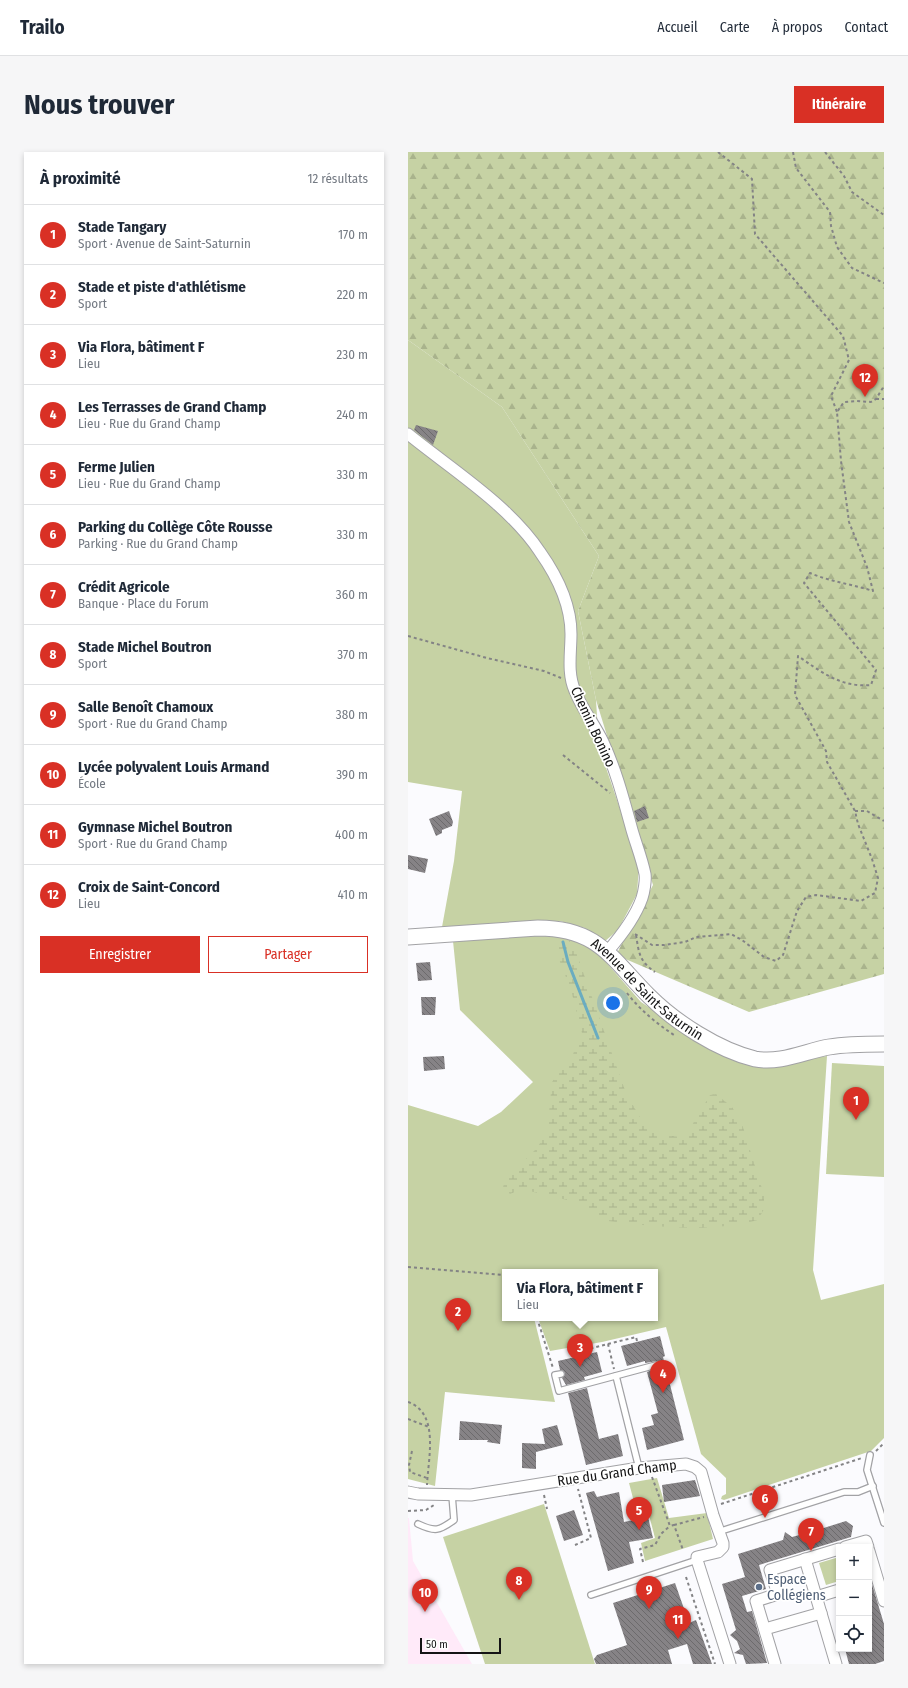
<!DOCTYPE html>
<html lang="fr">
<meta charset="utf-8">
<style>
:root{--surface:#fff;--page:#f6f6f7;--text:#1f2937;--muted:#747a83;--line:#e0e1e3;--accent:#d93025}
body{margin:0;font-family:"Fira Sans Condensed",sans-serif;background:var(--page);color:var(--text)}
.controls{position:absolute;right:12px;bottom:12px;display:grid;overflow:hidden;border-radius:0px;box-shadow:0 2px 6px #0003}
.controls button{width:36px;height:36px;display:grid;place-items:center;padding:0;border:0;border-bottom:1px solid var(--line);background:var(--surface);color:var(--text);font:20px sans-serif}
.scale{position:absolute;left:12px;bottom:10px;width:81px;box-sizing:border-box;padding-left:4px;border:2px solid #141415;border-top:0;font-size:11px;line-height:14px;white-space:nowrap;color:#141415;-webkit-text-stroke:3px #fff;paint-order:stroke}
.you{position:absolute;left:205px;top:851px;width:14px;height:14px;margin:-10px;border:3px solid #fff;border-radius:50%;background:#1a73e8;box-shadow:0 0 0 6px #1a73e833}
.badge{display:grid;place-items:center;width:26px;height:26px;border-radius:50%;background:var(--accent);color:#fff;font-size:13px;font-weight:700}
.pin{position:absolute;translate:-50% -33px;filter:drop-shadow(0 1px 2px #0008)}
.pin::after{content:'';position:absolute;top:21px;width:14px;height:12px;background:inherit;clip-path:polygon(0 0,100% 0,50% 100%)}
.popup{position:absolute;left:94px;top:1117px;width:156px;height:52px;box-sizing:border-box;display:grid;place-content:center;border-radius:0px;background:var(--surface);filter:drop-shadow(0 1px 3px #0005);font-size:13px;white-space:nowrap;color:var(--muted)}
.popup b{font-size:15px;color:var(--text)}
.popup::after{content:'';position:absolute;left:50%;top:100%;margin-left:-8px;border:8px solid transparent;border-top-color:var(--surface)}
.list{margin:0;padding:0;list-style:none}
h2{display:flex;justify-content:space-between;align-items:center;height:52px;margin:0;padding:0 16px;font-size:17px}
h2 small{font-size:13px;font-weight:400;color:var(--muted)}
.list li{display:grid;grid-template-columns:26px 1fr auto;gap:12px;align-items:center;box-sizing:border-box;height:60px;padding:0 16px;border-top:1px solid var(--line)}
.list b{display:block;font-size:15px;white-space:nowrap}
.list p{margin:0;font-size:13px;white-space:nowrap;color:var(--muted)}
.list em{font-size:13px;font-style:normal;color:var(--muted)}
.actions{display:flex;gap:8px;padding:12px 16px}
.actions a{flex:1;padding:9px 0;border:1px solid var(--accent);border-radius:0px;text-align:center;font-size:14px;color:var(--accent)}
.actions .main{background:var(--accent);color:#fff}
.icon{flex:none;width:22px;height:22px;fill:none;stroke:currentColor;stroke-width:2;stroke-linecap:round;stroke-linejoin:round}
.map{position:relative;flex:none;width:476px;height:1512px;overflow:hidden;border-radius:0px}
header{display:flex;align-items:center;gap:24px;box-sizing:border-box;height:56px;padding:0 20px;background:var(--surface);border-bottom:1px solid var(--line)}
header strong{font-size:19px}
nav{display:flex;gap:22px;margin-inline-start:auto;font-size:14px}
.intro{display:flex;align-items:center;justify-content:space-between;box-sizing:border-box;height:96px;padding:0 24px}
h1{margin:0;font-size:28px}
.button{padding:10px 18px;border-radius:0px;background:var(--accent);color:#fff;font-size:14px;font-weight:700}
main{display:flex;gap:24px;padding:0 24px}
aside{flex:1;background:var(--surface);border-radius:0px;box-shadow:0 2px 6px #0003}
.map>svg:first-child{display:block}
.education{fill:#ffeaf9}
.green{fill:#c6d2a4}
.forest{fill:url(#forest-firs)}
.wetland{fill:url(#wetland-marsh)}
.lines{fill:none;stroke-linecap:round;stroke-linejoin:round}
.stream{stroke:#6aacc0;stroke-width:3}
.building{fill:url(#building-back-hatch)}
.lane-casing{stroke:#a2a2a5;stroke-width:8}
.street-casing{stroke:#a2a2a5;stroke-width:13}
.secondary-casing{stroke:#a2a2a5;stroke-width:17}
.path{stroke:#838385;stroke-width:2;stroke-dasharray:3 3;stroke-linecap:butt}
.lane{stroke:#fff;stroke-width:5.5}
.street{stroke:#fff;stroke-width:11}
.secondary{stroke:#fff;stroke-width:15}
.service-dot{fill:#5c6f8a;stroke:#fff;stroke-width:1.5}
.labels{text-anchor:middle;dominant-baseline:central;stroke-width:3.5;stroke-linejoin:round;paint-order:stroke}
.street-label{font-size:14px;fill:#141415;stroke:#fff}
.service-label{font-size:14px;fill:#4e5e75;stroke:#fff;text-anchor:start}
</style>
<header>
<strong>Trailo</strong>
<nav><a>Accueil</a><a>Carte</a><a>À propos</a><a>Contact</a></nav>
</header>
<div class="intro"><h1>Nous trouver</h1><a class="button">Itinéraire</a></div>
<main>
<aside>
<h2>À proximité<small>12 résultats</small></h2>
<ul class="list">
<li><span class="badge">1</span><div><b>Stade Tangary</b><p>Sport · Avenue de Saint-Saturnin</p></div><em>170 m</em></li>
<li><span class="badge">2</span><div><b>Stade et piste d'athlétisme</b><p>Sport</p></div><em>220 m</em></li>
<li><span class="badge">3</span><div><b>Via Flora, bâtiment F</b><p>Lieu</p></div><em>230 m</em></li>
<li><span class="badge">4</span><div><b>Les Terrasses de Grand Champ</b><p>Lieu · Rue du Grand Champ</p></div><em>240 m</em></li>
<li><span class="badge">5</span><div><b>Ferme Julien</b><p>Lieu · Rue du Grand Champ</p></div><em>330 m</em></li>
<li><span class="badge">6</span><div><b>Parking du Collège Côte Rousse</b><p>Parking · Rue du Grand Champ</p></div><em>330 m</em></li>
<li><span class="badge">7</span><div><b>Crédit Agricole</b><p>Banque · Place du Forum</p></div><em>360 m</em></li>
<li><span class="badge">8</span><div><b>Stade Michel Boutron</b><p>Sport</p></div><em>370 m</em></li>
<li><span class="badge">9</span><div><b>Salle Benoît Chamoux</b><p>Sport · Rue du Grand Champ</p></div><em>380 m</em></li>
<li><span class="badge">10</span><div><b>Lycée polyvalent Louis Armand</b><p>École</p></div><em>390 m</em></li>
<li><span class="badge">11</span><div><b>Gymnase Michel Boutron</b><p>Sport · Rue du Grand Champ</p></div><em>400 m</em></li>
<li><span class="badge">12</span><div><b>Croix de Saint-Concord</b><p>Lieu</p></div><em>410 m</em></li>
</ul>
<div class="actions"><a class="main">Enregistrer</a><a>Partager</a></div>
</aside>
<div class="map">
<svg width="476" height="1512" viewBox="0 0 476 1512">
<defs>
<pattern id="forest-firs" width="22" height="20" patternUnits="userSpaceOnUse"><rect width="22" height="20" fill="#c6d2a4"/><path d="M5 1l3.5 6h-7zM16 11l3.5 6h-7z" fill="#a9b38c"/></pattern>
<pattern id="wetland-marsh" width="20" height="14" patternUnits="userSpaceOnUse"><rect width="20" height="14" fill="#c6d2a4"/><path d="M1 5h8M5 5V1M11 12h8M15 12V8" fill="none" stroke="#a9b38c"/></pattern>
<pattern id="building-back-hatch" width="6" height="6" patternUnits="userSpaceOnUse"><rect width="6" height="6" fill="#868386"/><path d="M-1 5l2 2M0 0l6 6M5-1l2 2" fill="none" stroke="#6c6a6c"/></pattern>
</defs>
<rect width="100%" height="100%" fill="#fbfbfe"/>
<polygon class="education" points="0,1366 1,1366 5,1409 64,1512 0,1512"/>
<g class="green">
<polygon points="0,188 94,255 191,404 170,459 188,548 191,595 231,713 229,742 210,778 196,790 177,776 152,769 34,775 46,709 54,639 0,630"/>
<polygon points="143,780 165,787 189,800 233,850 266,872 309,896 384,909 419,904 405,1118 413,1148 476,1132 476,1286 463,1299 316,1348 313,1347 314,1344 318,1342 318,1326 293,1302 258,1175 194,1190 142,1199 130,1166 247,1166 247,1120 97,1120 97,1166 126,1166 147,1250 37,1240 27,1334 0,1327 0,953 70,974 93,960 125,930 52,858 45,789"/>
<polygon points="424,911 476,914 476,1025 418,1022"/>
<polygon points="249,1326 261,1366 299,1361 305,1387 237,1409 233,1391 247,1386 241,1363 230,1365 221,1331"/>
<polygon points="136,1352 187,1512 77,1512 35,1385"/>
<polygon points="431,1405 431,1429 418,1433 411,1411"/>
</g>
<polygon class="forest" points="0,0 476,0 476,822 341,860 208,803 245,733 188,548 170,459 191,404 94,255 0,188"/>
<path class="wetland" d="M 155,788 L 161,788 L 168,800 L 218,941 L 237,974 L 254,983 L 274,985 L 283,975 L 302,943 L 308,942 L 324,955 L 334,972 L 356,1043 L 356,1057 L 350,1068 C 299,1082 243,1074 190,1068 L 176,1052 L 113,1037 L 102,1042 L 95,1035 L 99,1026 L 128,997 L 139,981 L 144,930 L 163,907 L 174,881 L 163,838 L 152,810 L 150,792 Z"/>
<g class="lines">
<polyline class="stream" points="155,790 160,810 190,886"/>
</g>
<g class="building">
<polygon points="8,273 30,279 25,293 6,278"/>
<polygon points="237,654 241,666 229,670 226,659"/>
<polygon points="41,659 45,670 44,674 34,678 34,681 28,684 21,667"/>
<polygon points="0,703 20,707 17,721 0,717"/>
<polygon points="22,810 24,828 10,829 8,811"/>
<polygon points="13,845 28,845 27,863 14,863"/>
<polygon points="36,904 37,917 16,919 15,905"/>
<polygon points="252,1184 257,1204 255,1205 276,1288 239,1298 234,1276 246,1273 243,1263 250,1261 239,1220 245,1218 248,1222 251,1223 254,1218 252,1211 249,1209 237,1211 237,1209 219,1214 213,1194"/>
<polygon points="189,1200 194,1220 176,1225 177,1228 158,1233 154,1226 157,1221 152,1218 150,1209"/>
<polygon points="179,1236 191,1287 210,1282 215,1304 178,1313 160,1241"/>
<polygon points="52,1269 94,1273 92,1292 79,1290 80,1288 51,1288"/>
<polygon points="149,1273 155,1293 128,1300 128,1317 114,1316 114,1291 137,1292 134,1277"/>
<polygon points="287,1328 292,1344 256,1350 254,1333"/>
<polygon points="186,1339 189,1345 211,1340 216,1370 240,1365 245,1386 221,1390 226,1411 200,1419 178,1341"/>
<polygon points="166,1358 175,1383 156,1389 148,1364"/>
<polygon points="438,1369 445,1374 443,1385 351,1413 358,1437 334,1444 339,1460 344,1459 359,1511 338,1512 335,1503 326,1501 332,1497 329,1489 322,1483 328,1478 314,1432 337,1425 330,1402 375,1388 377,1380 384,1385 395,1382 395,1374 403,1380"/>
<polygon points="461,1429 463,1429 476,1472 476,1509 467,1512 441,1512 437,1497 461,1497"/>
<polygon points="267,1431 281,1471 288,1468 304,1512 285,1512 279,1492 260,1498 264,1512 188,1512 186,1507 189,1503 219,1493 205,1451"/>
</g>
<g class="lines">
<g class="lane-casing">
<g id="lane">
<polyline points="153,1222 147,1223 151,1239 248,1213 250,1219"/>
<polyline points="208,1224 231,1316"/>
<polyline points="462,1303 459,1318 476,1371"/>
<path d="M 10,1372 C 27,1380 31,1379 46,1368 L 44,1343"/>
<polyline points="310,1378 313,1379 436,1340 450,1340 465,1334"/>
<polyline points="183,1443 289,1408"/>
</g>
</g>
<g class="street-casing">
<g id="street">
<path d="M 0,282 C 43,317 101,353 132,400 C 149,424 163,452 163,482 C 163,501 159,521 167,539 C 174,557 187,573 195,590 C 208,618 216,649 224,678 C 228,692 234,707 237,722 C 238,728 236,740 234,746 C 227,766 213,784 199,800"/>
<polyline points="0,1340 10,1342 63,1343 231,1316 278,1312 287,1315 293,1320 305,1363 315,1391 315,1395 310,1400 289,1405 289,1408 322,1512"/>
<polyline points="437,1395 458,1389 460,1395"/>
<polyline points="461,1399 476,1449"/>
<polyline points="397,1407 428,1512"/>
<polyline points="408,1445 431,1438"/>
<polyline points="357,1477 413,1461"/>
<polyline points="367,1512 348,1449 370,1442 362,1418 431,1397"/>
</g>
</g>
<g class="secondary-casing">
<g id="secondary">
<path id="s1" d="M 0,785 L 130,776 C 190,776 203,806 241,844 C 267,870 310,898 347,907 C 372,912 398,899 421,895 C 439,892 458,892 476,892"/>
</g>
</g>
<g class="path">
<polyline points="310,0 344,27 347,82 435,184 441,208 423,244 429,260"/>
<polyline points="385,0 388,16 422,60 423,74 429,95 444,116 476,131"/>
<polyline points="417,0 436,24 444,40 476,63"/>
<polyline points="468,247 476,247"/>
<polyline points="0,484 79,506 136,519 153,526"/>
<polyline points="155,603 202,641"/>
<polyline points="447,659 459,659 476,669"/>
<path d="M 227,782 L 244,793 L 256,793 L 277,790 L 288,785 L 323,782 L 334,788 L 356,805 L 368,809 L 375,803 L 389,759 L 398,745 L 408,743 L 453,749 L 467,741 L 470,726 L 464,707 L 450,672 L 447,659 L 419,610 L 418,599 L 387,543 L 390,504 C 413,520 434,536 463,533 L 468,518 L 396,431 L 402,421 C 423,430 444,432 465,439 L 459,415 L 441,370 L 433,309 L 429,260 L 436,250 L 449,249 L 463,250 L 468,247 L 476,234"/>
<path d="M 228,783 C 231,801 231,809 247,820"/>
<path d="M 219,841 C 232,858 248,871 266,883"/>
<polyline points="0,1115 97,1123"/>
<polyline points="129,1166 145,1216"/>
<polyline points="200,1192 228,1185 229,1189"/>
<polyline points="170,1204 169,1200 200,1192 206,1217"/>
<path d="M 0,1250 C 32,1261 20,1307 19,1333"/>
<polyline points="0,1267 21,1275"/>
<polyline points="4,1299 1,1313 2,1320 19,1326"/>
<polyline points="468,1299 476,1291"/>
<polyline points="244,1325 262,1374 266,1373 275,1398"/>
<polyline points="136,1343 139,1357"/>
<polyline points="313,1352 454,1306"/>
<polyline points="0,1359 18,1358 26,1353"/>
<polyline points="266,1373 296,1365"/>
<polyline points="167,1393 183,1386 170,1337"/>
<polyline points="235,1410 232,1397 247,1393 253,1382 262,1374"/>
<polyline points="278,1425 307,1512"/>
</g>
<use href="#lane" class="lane"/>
<use href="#street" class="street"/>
<use href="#secondary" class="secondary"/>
</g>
<circle class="service-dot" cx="351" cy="1435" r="4"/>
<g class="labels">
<g class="street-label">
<text transform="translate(185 575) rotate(65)">Chemin Bonino</text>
<text stroke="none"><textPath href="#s1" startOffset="260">Avenue de Saint-Saturnin</textPath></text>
<text transform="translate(209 1321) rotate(-8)">Rue du Grand Champ</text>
</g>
<g class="service-label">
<text x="359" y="1427">Espace<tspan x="359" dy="16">Collégiens</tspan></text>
</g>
</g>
</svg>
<div class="controls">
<button>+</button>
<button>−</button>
<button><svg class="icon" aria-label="locate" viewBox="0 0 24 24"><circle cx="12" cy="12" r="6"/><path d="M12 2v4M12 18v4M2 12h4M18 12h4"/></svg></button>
</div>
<div class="scale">50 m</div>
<div class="you"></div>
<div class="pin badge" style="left:448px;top:968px">1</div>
<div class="pin badge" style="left:50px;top:1179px">2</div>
<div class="pin badge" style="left:172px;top:1215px">3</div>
<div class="popup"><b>Via Flora, bâtiment F</b>Lieu</div>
<div class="pin badge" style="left:255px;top:1241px">4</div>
<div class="pin badge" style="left:231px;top:1378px">5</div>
<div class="pin badge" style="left:357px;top:1366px">6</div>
<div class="pin badge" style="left:403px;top:1399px">7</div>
<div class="pin badge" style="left:111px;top:1448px">8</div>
<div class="pin badge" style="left:241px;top:1457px">9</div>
<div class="pin badge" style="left:17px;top:1460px">10</div>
<div class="pin badge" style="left:270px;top:1487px">11</div>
<div class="pin badge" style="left:457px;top:245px">12</div>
</div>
</main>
